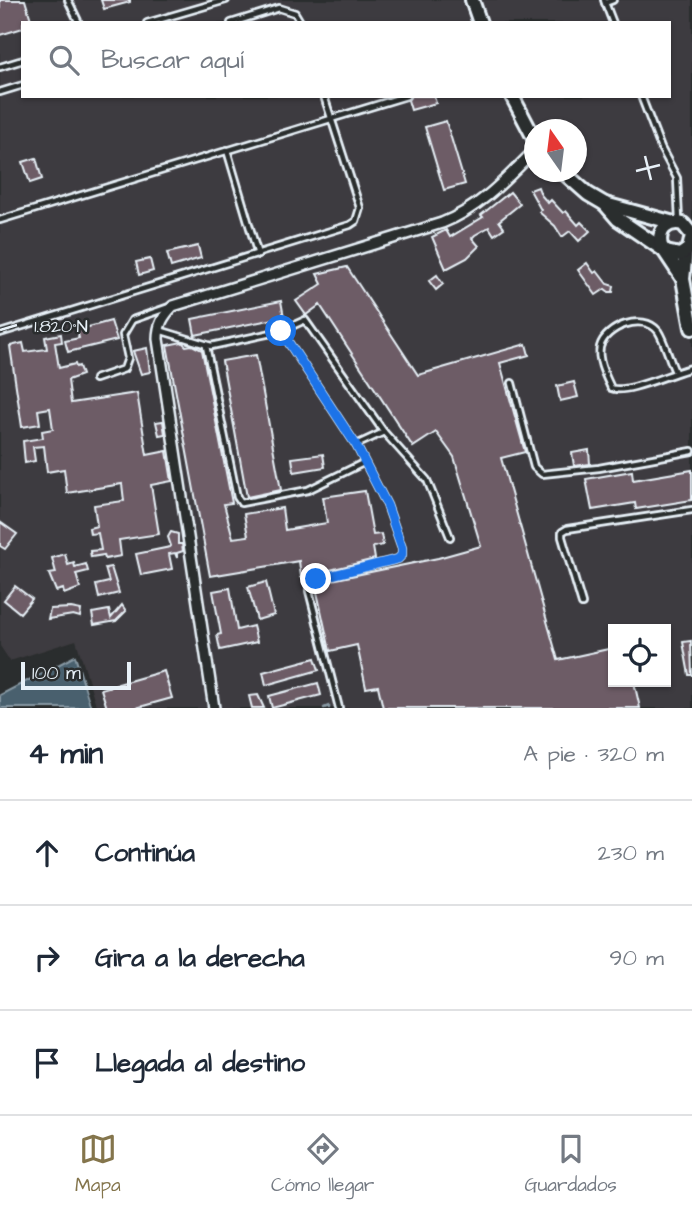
<!DOCTYPE html>
<html lang="es">
<meta charset="utf-8">
<style>
:root{--surface:#fff;--page:#f2f2f3;--text:#1f2937;--muted:#747a83;--line:#e0e1e3;--accent:#84754c}
body{margin:0;font-family:"Architects Daughter",sans-serif;background:var(--page);color:var(--text)}
.controls{position:absolute;right:21px;bottom:21px;display:grid;overflow:hidden;border-radius:0px;box-shadow:0 2px 5px #0004}
.controls button{width:63px;height:63px;display:grid;place-items:center;padding:0;border:0;border-bottom:2px solid var(--line);background:var(--surface);color:var(--text);font:35px sans-serif}
.compass{position:absolute;left:524px;top:119px;width:63px;height:63px;border-radius:50%;background:var(--surface);box-shadow:0 2px 5px #0004;rotate:346deg}
.scale{position:absolute;left:21px;bottom:18px;width:110px;box-sizing:border-box;padding-left:7px;border:4px solid #e8f1f8;border-top:0;font-size:19px;line-height:24px;white-space:nowrap;color:#e8f1f8;-webkit-text-stroke:5px #2a2d2e;paint-order:stroke}
.stop{position:absolute;width:21px;height:21px;margin:-16px;border:5px solid #1a73e8;border-radius:50%;background:#fff}
.stop.end{background:#1a73e8;border-color:#fff;box-shadow:0 2px 7px #0008}
.list{margin:0;padding:0;list-style:none}
h2{display:flex;justify-content:space-between;align-items:center;height:91px;margin:0;padding:0 28px;font-size:30px}
h2 small{font-size:23px;font-weight:400;color:var(--muted)}
.list li{display:grid;grid-template-columns:46px 1fr auto;gap:21px;align-items:center;box-sizing:border-box;height:105px;padding:0 28px;border-top:2px solid var(--line)}
.list b{display:block;font-size:26px;white-space:nowrap}
.list em{font-size:23px;font-style:normal;color:var(--muted)}
.icon{flex:none;width:38px;height:38px;fill:none;stroke:currentColor;stroke-width:2;stroke-linecap:round;stroke-linejoin:round}
.map{position:relative;flex:none;width:692px;height:708px;overflow:hidden}
.search{position:absolute;background:var(--surface);box-shadow:0 2px 5px #0004;left:21px;right:21px;top:21px;height:77px;display:flex;align-items:center;gap:18px;box-sizing:border-box;padding:0 24px;border-radius:0px;color:var(--muted);font-size:26px}
.sheet{height:406px;background:var(--surface)}
nav{display:flex;justify-content:space-around;align-items:center;box-sizing:border-box;height:98px;border-top:2px solid var(--line);background:var(--surface);font-size:19px;color:var(--muted)}
nav a{display:grid;justify-items:center;gap:4px}
nav .on{color:var(--accent)}
.map>svg:first-child{display:block}
.built{fill:#3e3b3f;fill-rule:evenodd}
.water{fill:#4a606e;stroke:#899aa5;stroke-width:2}
.lines{fill:none;stroke-linecap:round;stroke-linejoin:round}
.stream{stroke:#899aa5;stroke-width:2.5}
.building{fill:#6d5c66;stroke:#e8f1f8;stroke-width:2}
.lane-casing{stroke:#e8f1f8;stroke-width:10}
.street-casing{stroke:#e8f1f8;stroke-width:14}
.secondary-casing{stroke:#e8f1f8;stroke-width:18}
.lane{stroke:#2a2d2e;stroke-width:4.5}
.street{stroke:#2a2d2e;stroke-width:9}
.secondary{stroke:#2a2d2e;stroke-width:12}
.route{stroke:#1a73e8;stroke-width:9}
.ticks{fill:none;stroke:#e8f1f8;stroke-width:2.5}
.ticks-label{font-size:18px;text-anchor:middle;fill:#e8f1f8;stroke:#2a2d2e;stroke-width:5;stroke-linejoin:round;paint-order:stroke}
</style>
<div class="map">
<svg width="692" height="708" viewBox="0 0 692 708">
<rect width="100%" height="100%" fill="#2a2d2e"/>
<filter id="ink" filterUnits="userSpaceOnUse"><feTurbulence type="fractalNoise" baseFrequency=".0143" numOctaves="2"/><feDisplacementMap in="SourceGraphic" scale="14" xChannelSelector="R" yChannelSelector="G"/><feConvolveMatrix kernelMatrix="1 2 1 2 8 2 1 2 1" color-interpolation-filters="sRGB"/></filter>
<g filter="url(#ink)">
<path class="built" d="M 0,0 L 692,0 L 692,708 L 97,708 L 76,640 L 10,661 L 0,646 ZM 23,23 L 669,23 L 669,96 L 23,96 ZM 534,130 L 576,130 L 576,172 L 534,172 ZM 613,629 L 666,629 L 666,682 L 613,682 Z"/>
<polygon class="water" points="75,656 91,708 0,708 0,695"/>
<g class="lines">
<polyline class="stream" points="324,708 329,706 329,708"/>
</g>
<g class="building">
<polygon points="0,0 25,0 32,23 23,23 23,28 0,35"/>
<polygon points="101,0 130,0 130,2 104,9"/>
<polygon points="411,96 434,96 436,103 411,110 408,100"/>
<polygon points="446,121 465,184 444,190 425,127"/>
<polygon points="36,158 42,179 30,183 23,162"/>
<polygon points="538,187 541,195 548,203 551,200 563,213 566,211 578,225 581,222 590,231 579,241 570,231 562,237 555,226 539,212 541,210 530,190"/>
<polygon points="510,192 520,204 499,221 504,228 494,235 489,227 475,235 472,238 479,246 467,258 446,269 432,237 446,230 450,237 483,217 481,215"/>
<polygon points="198,246 201,258 171,267 167,253"/>
<polygon points="150,259 153,271 139,275 136,262"/>
<polygon points="587,263 594,273 597,271 607,284 614,286 613,292 609,292 605,289 596,295 578,270"/>
<polygon points="347,267 418,375 526,344 529,355 500,363 525,452 501,458 558,660 613,648 613,682 634,682 640,708 383,708 378,686 366,688 357,645 330,651 317,592 327,581 438,558 481,546 454,457 436,432 413,447 320,305 306,315 296,301 322,284 317,274"/>
<polygon points="437,275 443,284 436,290 429,281"/>
<polygon points="281,301 284,317 195,335 192,319"/>
<polygon points="111,321 117,340 68,352 65,341 79,338 77,330"/>
<polygon points="61,334 62,342 55,343 59,368 75,364 76,367 79,366 82,375 68,380 71,403 137,393 147,455 167,451 172,481 151,485 159,534 119,540 121,556 105,559 104,555 91,557 90,551 101,550 98,533 90,534 89,528 97,526 94,505 124,501 122,484 67,493 64,469 47,472 44,446 33,447 35,461 25,463 23,441 43,438 42,431 53,429 50,408 38,410 40,424 22,427 10,346 23,343 25,352 47,349 45,337"/>
<polygon points="182,342 186,346 192,345 202,350 232,503 224,504 233,538 248,536 244,514 282,508 285,530 327,523 323,497 365,491 373,535 381,534 383,545 373,547 375,559 301,577 299,561 210,576 167,345"/>
<polygon points="147,348 150,372 141,374 133,351"/>
<polygon points="256,355 281,490 247,497 222,361"/>
<polygon points="574,382 578,397 560,401 557,386"/>
<polygon points="163,421 165,434 159,435 156,422"/>
<polygon points="589,450 590,464 574,466 572,453"/>
<polygon points="323,454 325,467 294,472 292,458"/>
<polygon points="692,470 692,500 636,509 635,503 592,510 586,479 632,471 633,480"/>
<polygon points="0,522 17,534 5,549 0,546"/>
<polygon points="171,532 178,534 178,544 182,544 183,551 177,553 177,558 175,553 169,554 172,569 141,575 136,554 170,547 171,546 168,537"/>
<polygon points="65,554 68,565 74,563 75,567 86,564 88,571 76,574 80,588 64,594 63,589 56,591 49,574 56,573 52,558"/>
<polygon points="111,567 119,593 99,598 96,585 109,582 105,568"/>
<polygon points="266,582 274,615 257,620 248,587"/>
<polygon points="15,586 32,599 20,613 4,600"/>
<polygon points="230,588 237,630 253,626 257,642 220,650 217,635 221,634 213,591"/>
<polygon points="122,605 126,611 116,621 94,625 92,613 109,610 111,618"/>
<polygon points="71,608 81,610 80,617 73,615 48,619 50,609"/>
<polygon points="691,641 692,675 689,675 683,642"/>
<polygon points="315,658 319,670 266,685 263,672"/>
<polygon points="164,671 172,698 136,708 107,708 101,689"/>
<polygon points="318,683 321,695 272,708 269,696"/>
<polygon points="258,695 264,708 252,708 249,696"/>
</g>
<g class="lines">
<g class="lane-casing">
<g id="lane">
<polyline points="68,0 79,23"/>
<polyline points="604,0 613,23"/>
<polyline points="605,3 613,0"/>
<polyline points="147,23 226,0"/>
<polyline points="231,23 279,8 295,13 301,23"/>
<polyline points="0,67 23,60"/>
<polyline points="0,92 23,85"/>
<polyline points="641,96 661,148 677,178 679,220"/>
<polyline points="227,150 258,255"/>
<polyline points="0,220 406,96"/>
<polyline points="159,330 211,346 281,331 356,445 387,505 402,548 402,555 398,559 316,579 310,584 309,591 339,708"/>
<polyline points="281,331 305,320 384,432 427,480 450,537"/>
<polyline points="0,333 350,225 356,221 360,208 324,96"/>
<polyline points="206,346 237,497 241,503 308,490 363,463"/>
<path d="M 675,372 C 669,359 665,342 658,331 C 643,312 605,327 600,347 C 597,360 606,377 611,388 C 626,395 673,372 692,368"/>
<polyline points="95,379 124,369 128,358 123,335 132,320 169,307"/>
<polyline points="512,383 534,467 542,474 599,468 692,451"/>
<polyline points="356,445 384,432"/>
<polyline points="582,604 562,537 562,532 567,529 692,510"/>
</g>
</g>
<g class="street-casing">
<path id="street" d="M 214,708 L 158,339 C 158,325 163,316 173,306 L 442,223 C 480,208 506,179 534,151"/>
</g>
<g class="secondary-casing">
<g id="secondary">
<polyline points="472,0 480,23"/>
<polyline points="512,96 534,138"/>
<polyline points="563,172 588,194 605,204 674,223"/>
<polyline points="605,204 618,219 665,251"/>
<polyline points="686,251 683,279 692,328"/>
<path d="M 666,252 L 680,255 L 689,249 L 692,235 L 683,224 C 668,220 657,230 661,246 L 683,279"/>
</g>
</g>
<use href="#lane" class="lane"/>
<use href="#street" class="street"/>
<use href="#secondary" class="secondary"/>
</g>
</g>
<g class="lines" filter="url(#ink)">
<polyline class="route" points="281,331 356,445 387,505 402,548 402,555 398,559 316,579"/>
</g>
<path class="ticks" d="M 645,156 L 651,180M 636,171 L 660,165M 0,330 L 17,325"/>
<g class="ticks-label">
<text x="61" y="332">1.820°N</text>
</g>
</svg>
<div class="controls">
<button><svg class="icon" aria-label="locate" viewBox="0 0 24 24"><circle cx="12" cy="12" r="6"/><path d="M12 2v4M12 18v4M2 12h4M18 12h4"/></svg></button>
</div>
<svg class="compass" viewBox="-18 -18 36 36"><path d="M0-13l5 13h-10z" fill="#e53935"/><path d="M0 13l5-13h-10z" fill="#747a83"/></svg>
<div class="scale">100 m</div>
<div class="stop" style="left:281px;top:331px"></div>
<div class="stop end" style="left:316px;top:579px"></div>
<div class="search"><svg class="icon" aria-label="search" viewBox="0 0 24 24"><circle cx="10" cy="10" r="6"/><path d="M15 15l6 6"/></svg>Buscar aquí</div>
</div>
<section class="sheet">
<h2>4 min<small>A pie · 320 m</small></h2>
<ul class="list">
<li><svg class="icon" aria-label="ahead" viewBox="0 0 24 24"><path d="M12 20V5M6 11l6-6 6 6"/></svg><div><b>Continúa</b></div><em>230 m</em></li>
<li><svg class="icon" aria-label="right" viewBox="0 0 24 24"><path d="M7 20v-9h11M14 6l5 5-5 5"/></svg><div><b>Gira a la derecha</b></div><em>90 m</em></li>
<li><svg class="icon" aria-label="arrive" viewBox="0 0 24 24"><path d="M6 21V4h12l-3 4 3 4H6"/></svg><div><b>Llegada al destino</b></div></li>
</ul>
</section>
<nav>
<a class="on"><svg class="icon" aria-label="map" viewBox="0 0 24 24"><path d="M3 6l6-2 6 2 6-2v14l-6 2-6-2-6 2zM9 4v14M15 6v14"/></svg>Mapa</a>
<a><svg class="icon" aria-label="directions" viewBox="0 0 24 24"><path d="M12 3l9 9-9 9-9-9zM9 14v-3h6M13 9l2 2-2 2"/></svg>Cómo llegar</a>
<a><svg class="icon" aria-label="saved" viewBox="0 0 24 24"><path d="M7 4h10v16l-5-4-5 4z"/></svg>Guardados</a>
</nav>
